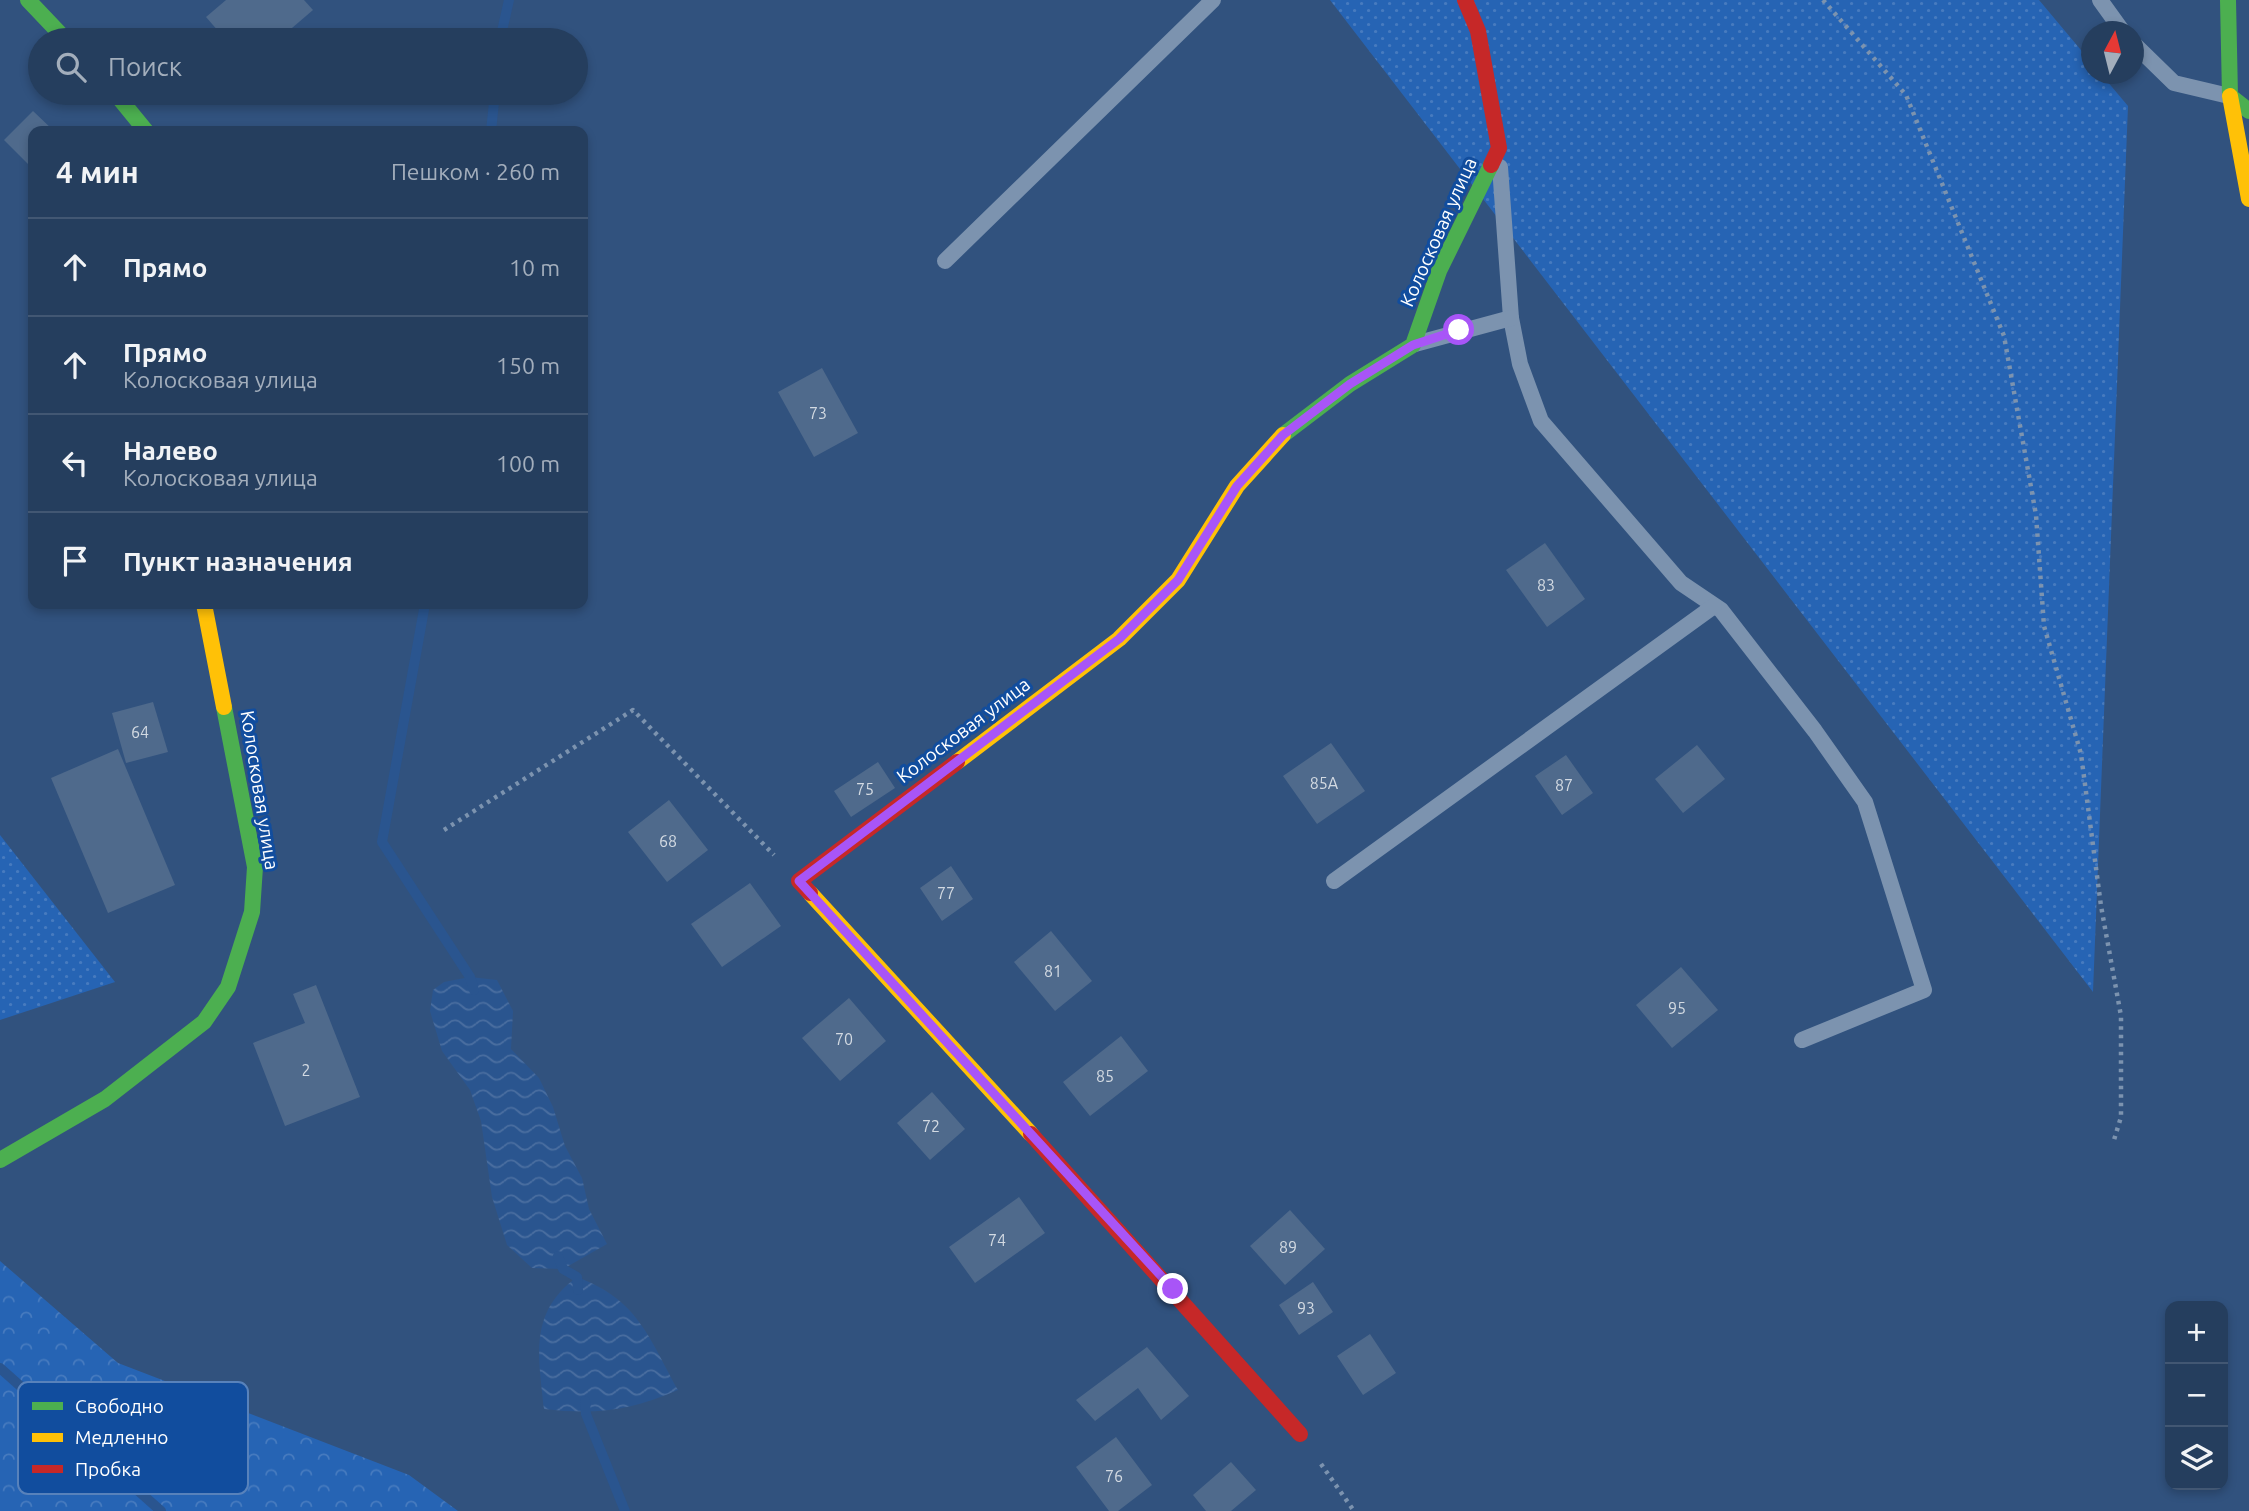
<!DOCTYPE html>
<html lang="ru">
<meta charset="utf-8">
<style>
:root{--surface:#253e5e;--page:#314967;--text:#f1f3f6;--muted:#a3aebc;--line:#425773}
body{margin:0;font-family:Ubuntu,sans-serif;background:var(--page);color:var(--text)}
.controls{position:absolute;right:21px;bottom:21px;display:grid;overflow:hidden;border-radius:14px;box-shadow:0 4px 10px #0003}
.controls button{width:63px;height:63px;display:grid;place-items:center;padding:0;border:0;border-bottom:2px solid var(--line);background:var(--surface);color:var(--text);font:35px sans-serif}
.compass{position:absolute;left:2081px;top:21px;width:63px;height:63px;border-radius:50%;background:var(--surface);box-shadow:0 4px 10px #0003;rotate:7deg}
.stop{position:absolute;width:21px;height:21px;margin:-16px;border:5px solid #a855f7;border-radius:50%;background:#fff}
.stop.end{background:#a855f7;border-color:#fff;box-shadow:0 2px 7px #0008}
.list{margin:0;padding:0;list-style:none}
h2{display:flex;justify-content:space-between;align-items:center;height:91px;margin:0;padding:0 28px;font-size:30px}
h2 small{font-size:23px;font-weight:400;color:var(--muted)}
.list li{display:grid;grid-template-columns:46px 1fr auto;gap:21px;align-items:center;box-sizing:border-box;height:98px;padding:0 28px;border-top:2px solid var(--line)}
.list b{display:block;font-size:26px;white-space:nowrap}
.list p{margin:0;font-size:23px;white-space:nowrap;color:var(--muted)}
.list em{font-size:23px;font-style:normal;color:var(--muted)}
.icon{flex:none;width:38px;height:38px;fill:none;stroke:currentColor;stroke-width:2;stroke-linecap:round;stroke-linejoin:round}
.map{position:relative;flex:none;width:2249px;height:1511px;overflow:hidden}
.search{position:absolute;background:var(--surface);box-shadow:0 4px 10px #0003;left:28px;top:28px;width:560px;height:77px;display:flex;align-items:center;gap:18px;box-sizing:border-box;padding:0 24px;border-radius:38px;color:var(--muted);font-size:26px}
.panel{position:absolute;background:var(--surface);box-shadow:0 4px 10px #0003;left:28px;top:126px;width:560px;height:483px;border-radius:14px}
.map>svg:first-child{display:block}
.grass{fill:url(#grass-dots)}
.forest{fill:url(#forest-crowns)}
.water{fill:url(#water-waves)}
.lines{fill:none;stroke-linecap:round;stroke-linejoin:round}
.stream{stroke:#2a558f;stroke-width:10}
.building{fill:#4f6a8c}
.path{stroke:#7c93af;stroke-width:4.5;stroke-dasharray:3.5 5;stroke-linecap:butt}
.lane{stroke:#7c93af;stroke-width:16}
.fast{stroke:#4caf50;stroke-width:16}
.slow{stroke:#ffc107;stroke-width:16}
.jam{stroke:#c62828;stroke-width:16}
.route{stroke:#a855f7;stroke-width:9}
.labels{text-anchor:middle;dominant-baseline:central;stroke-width:6;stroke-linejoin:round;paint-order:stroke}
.number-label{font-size:16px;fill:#d3dae2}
.street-label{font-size:19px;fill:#fff;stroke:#114d9e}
.key{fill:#114d9e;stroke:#5882bb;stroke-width:2}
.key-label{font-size:19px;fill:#fff}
</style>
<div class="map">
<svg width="2249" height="1511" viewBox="0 0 2249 1511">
<defs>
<pattern id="grass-dots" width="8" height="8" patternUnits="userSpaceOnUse" patternTransform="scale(1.75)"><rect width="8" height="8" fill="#2664b4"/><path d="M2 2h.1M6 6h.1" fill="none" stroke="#477bbf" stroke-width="1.8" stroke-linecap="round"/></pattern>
<pattern id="forest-crowns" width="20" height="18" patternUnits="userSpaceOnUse" patternTransform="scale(1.75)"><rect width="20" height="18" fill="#2664b4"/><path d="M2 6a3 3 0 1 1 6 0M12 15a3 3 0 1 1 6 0" fill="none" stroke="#477bbf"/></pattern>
<pattern id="water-waves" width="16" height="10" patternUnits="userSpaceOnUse" patternTransform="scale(1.75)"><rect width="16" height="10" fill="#2a558f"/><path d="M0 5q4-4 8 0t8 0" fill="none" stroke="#4a6ea0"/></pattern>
</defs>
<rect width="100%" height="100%" fill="#31527e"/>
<g class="grass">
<polygon points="1330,0 2039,0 2091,62 2092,74 2101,74 2128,106 2093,992"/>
<polygon points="0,835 115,982 0,1020"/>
</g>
<polygon class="forest" points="0,1261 118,1363 409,1475 458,1511 0,1511"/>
<g class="water">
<polygon points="470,977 497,980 513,1011 511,1049 539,1078 553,1107 565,1146 582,1178 589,1209 607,1244 563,1269 532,1268 507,1245 492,1197 481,1121 470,1090 442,1051 430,1011 433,990 444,982"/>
<path d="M 577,1277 C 638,1300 648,1336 678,1390 C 630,1411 595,1415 544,1409 C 539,1356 528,1313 577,1277 Z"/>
</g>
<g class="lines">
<g class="stream">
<polyline points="500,40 509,0"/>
<polyline points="491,131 495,93"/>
<polyline points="425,604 382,842 470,977 474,990"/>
<polyline points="558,1256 563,1269 577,1277 578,1290"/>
<polyline points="0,1368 161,1511"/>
<polyline points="585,1401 586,1414 625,1511"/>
</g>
</g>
<g class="building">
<polygon points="226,0 304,0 313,10 278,40 226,40 206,17"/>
<polygon points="33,111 54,131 33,131 33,169 4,140"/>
<polygon points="822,368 858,433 814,457 778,392"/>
<polygon points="1545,543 1585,599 1547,627 1506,570"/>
<polygon points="153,702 168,752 126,763 112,713"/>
<polygon points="1331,743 1365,791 1317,824 1283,776"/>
<polygon points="1697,745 1725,779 1683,813 1655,779"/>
<polygon points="118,749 175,885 108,913 51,778"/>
<polygon points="1566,755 1593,793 1562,815 1535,776"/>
<polygon points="878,762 895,788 851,817 834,791"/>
<polygon points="669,800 708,850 667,882 628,832"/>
<polygon points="951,866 973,899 942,921 920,888"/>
<polygon points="750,883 781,926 722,967 691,924"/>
<polygon points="1051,931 1092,981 1055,1011 1014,962"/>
<polygon points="1681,967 1718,1010 1672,1048 1636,1005"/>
<polygon points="316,985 360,1097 285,1126 253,1043 305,1023 293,994"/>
<polygon points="849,998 886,1041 840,1081 802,1038"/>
<polygon points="1121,1036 1148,1071 1090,1116 1063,1082"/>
<polygon points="932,1092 965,1129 930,1160 897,1123"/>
<polygon points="1019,1197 1045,1233 975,1283 949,1247"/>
<polygon points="1290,1210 1325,1249 1285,1285 1250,1246"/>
<polygon points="1313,1282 1333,1312 1299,1335 1279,1305"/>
<polygon points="1370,1334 1396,1373 1363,1395 1337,1356"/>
<polygon points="1147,1347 1189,1396 1161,1420 1138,1388 1095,1421 1076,1400"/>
<polygon points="1116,1437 1152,1485 1118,1511 1109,1511 1076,1467"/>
<polygon points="1231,1462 1256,1490 1231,1511 1206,1511 1193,1495"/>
</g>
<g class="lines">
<g class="path">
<polyline points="1823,0 1906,95 2004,336 2036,515 2044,626 2081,754 2101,906 2121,1016 2121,1117 2114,1140"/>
<polyline points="444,830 633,710 774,855"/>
<polyline points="1321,1464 1354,1511"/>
</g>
<g class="lane">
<polyline points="2100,0 2123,32"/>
<polyline points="2134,44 2174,83 2229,96"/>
<polyline points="1500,167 1511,318 1520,364 1541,421 1681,583 1721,610 1815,731 1865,802 1924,990 1802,1040"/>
<polyline points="945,261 1213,0"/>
<polyline points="1415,344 1511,318"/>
<polyline points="1334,881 1714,606"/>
</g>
<g class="fast">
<polyline points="28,0 66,40"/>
<polyline points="2228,0 2230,96 2249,111"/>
<polyline points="115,93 146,131"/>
<polyline points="1283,435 1350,384 1413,345 1439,271 1491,165"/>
<polyline points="0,1160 105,1099 204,1022 228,987 252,912 255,867 224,707"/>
</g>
<g class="slow">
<polyline points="2230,96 2249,199"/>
<polyline points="204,604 224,707"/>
<polyline points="957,762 1119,639 1178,580 1237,486 1283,435"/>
<polyline points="810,893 1031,1134"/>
</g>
<g class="jam">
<polyline points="1465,0 1478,31 1499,148 1491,165"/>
<polyline points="810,893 799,881 957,762"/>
<polyline points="1031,1134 1300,1434"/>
</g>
</g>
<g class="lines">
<polyline class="route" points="1173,1289 799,881 1119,639 1178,580 1237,486 1283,435 1350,384 1413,345 1459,330"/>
</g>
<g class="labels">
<g class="number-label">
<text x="818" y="413">73</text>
<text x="1546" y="585">83</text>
<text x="140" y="732">64</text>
<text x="1324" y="783">85А</text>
<text x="1564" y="785">87</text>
<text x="865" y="789">75</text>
<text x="668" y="841">68</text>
<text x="946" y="893">77</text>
<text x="1053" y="971">81</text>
<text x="1677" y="1008">95</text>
<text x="844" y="1039">70</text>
<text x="306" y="1070">2</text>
<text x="1105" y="1076">85</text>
<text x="931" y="1126">72</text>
<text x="997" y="1240">74</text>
<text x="1288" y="1247">89</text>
<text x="1306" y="1308">93</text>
<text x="1114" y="1476">76</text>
</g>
<g class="street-label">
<text transform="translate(1438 232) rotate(-66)">Колосковая улица</text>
<text transform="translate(963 730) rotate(-37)">Колосковая улица</text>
<text transform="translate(260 790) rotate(81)">Колосковая улица</text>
</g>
</g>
<rect x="18" y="1382" width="230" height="112" rx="10" class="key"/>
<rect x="32" y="1402" width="31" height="8" fill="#4caf50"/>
<rect x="32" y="1433" width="31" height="9" fill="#ffc107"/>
<rect x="32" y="1465" width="31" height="8" fill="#c62828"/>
<g class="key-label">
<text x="75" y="1413">Свободно</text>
<text x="75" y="1444">Медленно</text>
<text x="75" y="1476">Пробка</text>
</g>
</svg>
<div class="controls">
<button>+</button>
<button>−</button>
<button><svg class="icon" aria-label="layers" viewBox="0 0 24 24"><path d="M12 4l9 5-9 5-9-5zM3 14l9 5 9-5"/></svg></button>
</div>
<svg class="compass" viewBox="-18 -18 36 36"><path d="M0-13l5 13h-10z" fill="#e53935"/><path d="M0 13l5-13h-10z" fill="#a3aebc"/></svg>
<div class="stop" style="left:1459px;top:330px"></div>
<div class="stop end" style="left:1173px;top:1289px"></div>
<div class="search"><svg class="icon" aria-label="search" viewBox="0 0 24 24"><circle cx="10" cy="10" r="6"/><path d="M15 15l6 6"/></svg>Поиск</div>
<section class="panel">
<h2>4 мин<small>Пешком · 260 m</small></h2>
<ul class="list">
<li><svg class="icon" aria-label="ahead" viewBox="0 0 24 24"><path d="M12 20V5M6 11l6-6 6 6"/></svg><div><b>Прямо</b></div><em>10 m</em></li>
<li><svg class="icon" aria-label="ahead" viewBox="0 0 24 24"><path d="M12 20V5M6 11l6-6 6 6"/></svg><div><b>Прямо</b><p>Колосковая улица</p></div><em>150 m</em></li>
<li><svg class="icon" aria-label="left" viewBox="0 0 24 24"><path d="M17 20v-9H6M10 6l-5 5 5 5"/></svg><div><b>Налево</b><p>Колосковая улица</p></div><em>100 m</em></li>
<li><svg class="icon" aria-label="arrive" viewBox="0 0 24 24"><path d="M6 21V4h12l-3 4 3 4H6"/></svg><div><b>Пункт назначения</b></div></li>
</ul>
</section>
</div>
